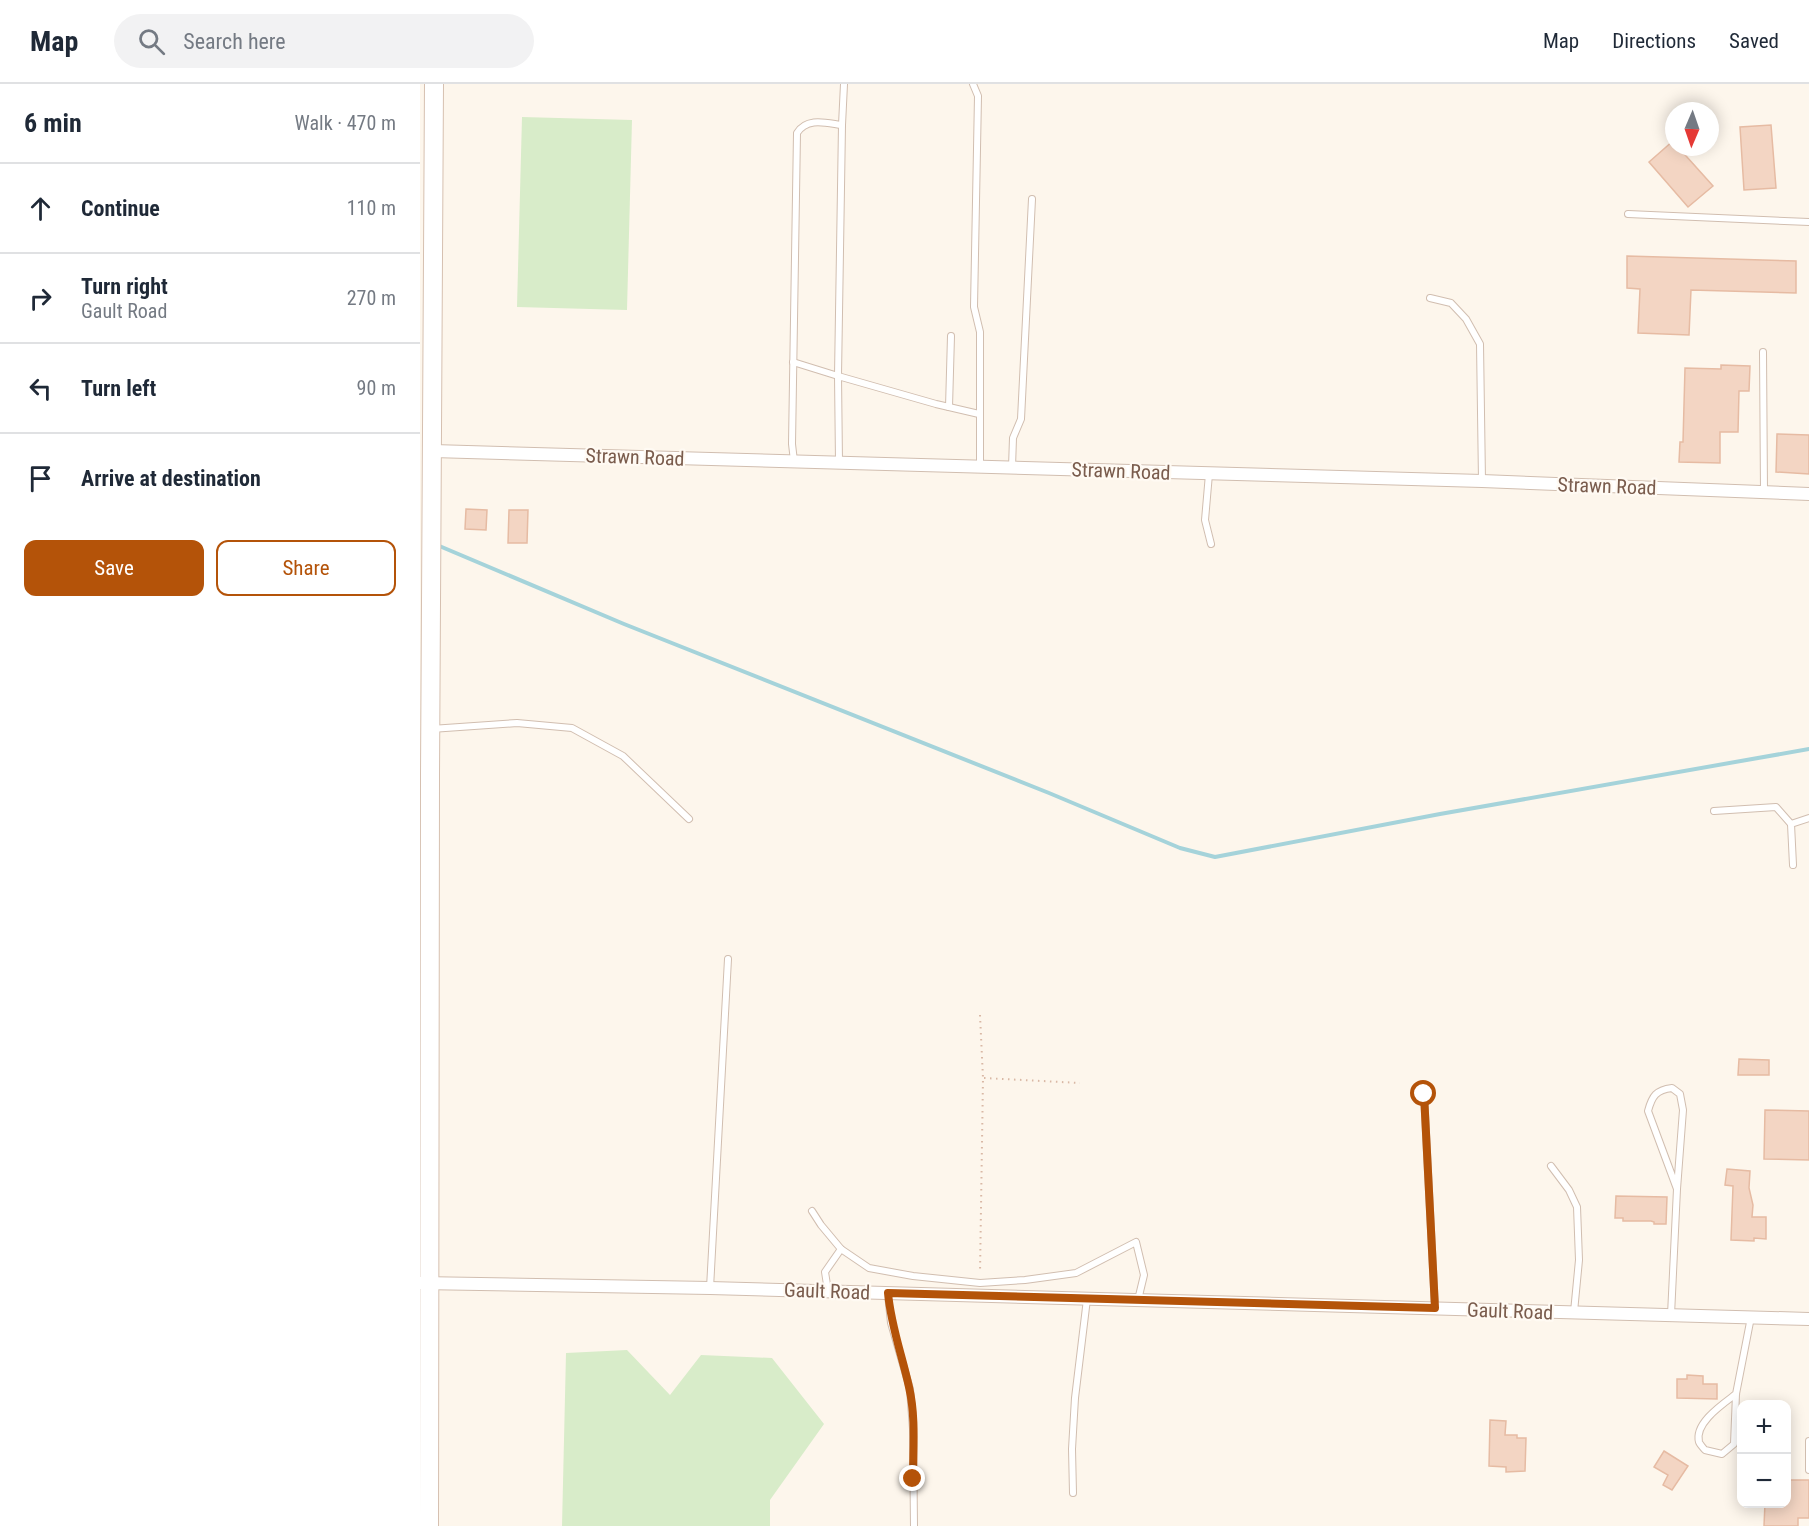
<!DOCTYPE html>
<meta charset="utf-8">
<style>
:root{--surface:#fff;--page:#f2f2f3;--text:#1f2937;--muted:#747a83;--line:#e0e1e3;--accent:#b45309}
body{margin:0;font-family:"Roboto Condensed",sans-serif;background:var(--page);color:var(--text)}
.controls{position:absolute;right:18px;bottom:18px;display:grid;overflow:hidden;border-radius:12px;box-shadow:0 3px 15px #0003}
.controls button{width:54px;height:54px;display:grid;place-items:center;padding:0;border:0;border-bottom:2px solid var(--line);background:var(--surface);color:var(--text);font:30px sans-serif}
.compass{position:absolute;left:1245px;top:18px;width:54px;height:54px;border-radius:50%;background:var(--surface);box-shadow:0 3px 15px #0003;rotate:182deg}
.stop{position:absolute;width:18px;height:18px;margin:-14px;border:4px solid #b45309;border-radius:50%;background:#fff}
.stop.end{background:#b45309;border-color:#fff;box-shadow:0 2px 6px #0008}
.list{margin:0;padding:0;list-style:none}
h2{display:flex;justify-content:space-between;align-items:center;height:78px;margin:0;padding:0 24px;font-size:26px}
h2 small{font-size:20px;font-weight:400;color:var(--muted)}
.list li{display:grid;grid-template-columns:39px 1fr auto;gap:18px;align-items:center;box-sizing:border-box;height:90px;padding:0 24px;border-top:2px solid var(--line)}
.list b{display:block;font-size:22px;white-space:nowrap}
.list p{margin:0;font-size:20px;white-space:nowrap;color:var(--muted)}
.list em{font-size:20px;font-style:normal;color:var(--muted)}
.actions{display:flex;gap:12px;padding:18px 24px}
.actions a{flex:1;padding:14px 0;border:2px solid var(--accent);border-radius:12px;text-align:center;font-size:21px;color:var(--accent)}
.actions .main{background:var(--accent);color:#fff}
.icon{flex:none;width:33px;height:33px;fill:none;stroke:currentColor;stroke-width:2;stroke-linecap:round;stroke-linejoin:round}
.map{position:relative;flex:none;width:1389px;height:1442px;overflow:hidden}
header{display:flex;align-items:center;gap:36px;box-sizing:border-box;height:84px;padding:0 30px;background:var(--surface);border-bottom:2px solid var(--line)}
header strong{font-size:28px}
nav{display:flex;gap:33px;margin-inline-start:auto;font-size:21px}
.search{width:420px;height:54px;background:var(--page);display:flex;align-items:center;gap:15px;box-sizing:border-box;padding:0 21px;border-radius:33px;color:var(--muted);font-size:22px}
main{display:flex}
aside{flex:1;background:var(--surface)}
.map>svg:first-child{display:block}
.green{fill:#d8ecc9}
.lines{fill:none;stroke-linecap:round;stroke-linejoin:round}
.stream{stroke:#a5d3da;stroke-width:4}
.building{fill:#f3d5c3;stroke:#e6bba3;stroke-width:1.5}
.lane-casing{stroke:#d1beb0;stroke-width:8}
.street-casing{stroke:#d1beb0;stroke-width:14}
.secondary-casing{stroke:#d6c0b0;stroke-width:20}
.path{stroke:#d9b8a5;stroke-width:2;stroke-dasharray:1.5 4.5;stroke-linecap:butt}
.lane{stroke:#fff;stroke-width:6}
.street{stroke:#fff;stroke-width:12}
.secondary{stroke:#fff;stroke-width:18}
.route{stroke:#b45309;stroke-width:8}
.labels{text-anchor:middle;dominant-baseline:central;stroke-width:4.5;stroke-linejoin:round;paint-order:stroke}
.street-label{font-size:20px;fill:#7a5c4d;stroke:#fffaf3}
</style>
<header>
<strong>Map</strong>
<div class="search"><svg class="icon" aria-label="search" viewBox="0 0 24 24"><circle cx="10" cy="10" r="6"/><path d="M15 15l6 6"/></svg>Search here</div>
<nav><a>Map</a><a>Directions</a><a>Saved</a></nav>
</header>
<main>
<aside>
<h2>6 min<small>Walk · 470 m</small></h2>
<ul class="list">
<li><svg class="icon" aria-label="ahead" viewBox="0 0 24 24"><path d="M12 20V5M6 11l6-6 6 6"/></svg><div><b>Continue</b></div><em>110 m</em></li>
<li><svg class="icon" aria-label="right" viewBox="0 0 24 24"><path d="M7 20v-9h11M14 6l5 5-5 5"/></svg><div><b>Turn right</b><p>Gault Road</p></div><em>270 m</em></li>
<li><svg class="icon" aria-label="left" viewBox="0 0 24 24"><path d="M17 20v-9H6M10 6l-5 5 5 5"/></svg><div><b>Turn left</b></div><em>90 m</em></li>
<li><svg class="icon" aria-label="arrive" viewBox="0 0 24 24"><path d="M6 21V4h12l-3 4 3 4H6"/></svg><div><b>Arrive at destination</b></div></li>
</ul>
<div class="actions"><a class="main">Save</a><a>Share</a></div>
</aside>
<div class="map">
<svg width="1389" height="1442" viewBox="0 0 1389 1442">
<rect width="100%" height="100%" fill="#fdf6ec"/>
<g class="green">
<polygon points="102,33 212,36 207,226 97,223"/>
<polygon points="207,1266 250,1311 281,1271 352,1274 404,1340 350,1416 350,1442 142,1442 146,1269"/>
</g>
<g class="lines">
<polyline class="stream" points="17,461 204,540 629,709 760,764 795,773 1020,730 1389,665"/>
</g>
<g class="building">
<polygon points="1351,41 1356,104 1324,106 1320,43"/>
<polygon points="1253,57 1254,63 1258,63 1293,102 1268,123 1229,78"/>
<polygon points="1207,172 1376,177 1376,209 1271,206 1269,251 1218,249 1220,205 1207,204"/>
<polygon points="1301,281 1330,282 1329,307 1319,307 1318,348 1300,348 1300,379 1259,378 1260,358 1263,358 1265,284 1301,285"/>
<polygon points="1357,350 1389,351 1389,390 1356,388"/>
<polygon points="46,425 67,426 66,446 45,445"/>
<polygon points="89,426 108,426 107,459 88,459"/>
<polygon points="1319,975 1349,976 1349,991 1318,991"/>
<polygon points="1345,1026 1389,1027 1389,1076 1344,1075"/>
<polygon points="1307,1085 1330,1087 1329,1104 1333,1121 1332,1133 1346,1133 1346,1155 1334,1154 1334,1157 1311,1156 1313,1102 1305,1101"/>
<polygon points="1196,1112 1247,1113 1246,1140 1234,1140 1234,1138 1231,1137 1203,1137 1203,1134 1195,1134"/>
<polygon points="1267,1291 1283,1292 1283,1300 1297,1300 1297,1315 1257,1314 1257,1295 1267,1295"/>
<polygon points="1070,1336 1086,1337 1085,1351 1097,1351 1097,1354 1106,1354 1105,1387 1086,1388 1086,1383 1069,1382"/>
<polygon points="1244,1367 1268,1382 1252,1406 1243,1401 1248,1391 1234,1383"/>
<polygon points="1366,1396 1389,1396 1389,1434 1378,1434 1378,1442 1344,1442 1345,1419 1366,1419"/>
</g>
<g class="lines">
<g class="lane-casing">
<g id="lane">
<polyline points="553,0 558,12 554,223 560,248 560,383"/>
<polyline points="1208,130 1389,138"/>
<polyline points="1010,214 1031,219 1046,235 1060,260 1062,397"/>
<polyline points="1343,268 1344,408"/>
<polyline points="373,278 418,292 422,41"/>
<polyline points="529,323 531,252"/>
<path d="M 374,377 L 372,360 L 377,49 C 387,33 406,39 422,41 L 424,0"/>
<polyline points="419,378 418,292 516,320 559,330"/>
<polyline points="592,383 593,354 601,335 612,115"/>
<polyline points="789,390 785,436 791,460"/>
<polyline points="11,645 97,639 152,644 203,672 269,735"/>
<polyline points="1294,727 1356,723 1371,740"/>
<polyline points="1373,781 1371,740 1389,734"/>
<polyline points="1004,1010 1015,1224"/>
<polyline points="1131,1082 1149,1106 1157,1123 1159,1176 1154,1228"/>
<polyline points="392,1127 401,1141 421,1165 449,1184 493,1192 560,1199 605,1196 656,1189 716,1158 724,1191 718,1216"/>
<polyline points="290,1204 308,875"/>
<polyline points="408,1207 405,1188 421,1165"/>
<polyline points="468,1210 471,1239 490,1305 493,1345 494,1442"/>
<path d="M 1251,1231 L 1257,1105 L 1228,1027 C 1232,1012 1236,1006 1252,1004 L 1260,1010 L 1263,1026 L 1257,1105"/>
<path d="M 1316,1310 C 1303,1320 1274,1339 1279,1358 C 1279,1359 1284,1365 1285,1366 L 1302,1370 L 1314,1360 L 1316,1310 L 1331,1233"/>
<polyline points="1389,1357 1389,1386"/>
<polyline points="653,1409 652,1365 655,1314 667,1215"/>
</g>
</g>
<g class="street-casing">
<g id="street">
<polyline points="13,367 1062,397 1389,410"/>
<polyline points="0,1199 290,1204 1389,1235"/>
</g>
</g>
<g class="secondary-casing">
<polyline id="secondary" points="9,1442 10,691 14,0"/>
</g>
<g class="path">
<polyline points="560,931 563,994 560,1189"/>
<polyline points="564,994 660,999"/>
</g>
<use href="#lane" class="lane"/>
<use href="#street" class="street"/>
<use href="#secondary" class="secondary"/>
</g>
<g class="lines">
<path class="route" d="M 493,1395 C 493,1365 496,1333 489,1303 C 482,1271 471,1242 468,1209 L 1015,1224 L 1004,1010"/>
</g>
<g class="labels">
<g class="street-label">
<text transform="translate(215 373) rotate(2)">Strawn Road</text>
<text transform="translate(701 387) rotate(2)">Strawn Road</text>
<text transform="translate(1187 402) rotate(2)">Strawn Road</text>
<text transform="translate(407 1207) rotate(2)">Gault Road</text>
<text transform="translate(1090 1227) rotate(2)">Gault Road</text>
</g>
</g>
</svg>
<div class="controls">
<button>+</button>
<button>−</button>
</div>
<svg class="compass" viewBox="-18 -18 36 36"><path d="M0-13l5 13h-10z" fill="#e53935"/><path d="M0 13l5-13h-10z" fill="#747a83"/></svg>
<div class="stop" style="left:1004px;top:1010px"></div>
<div class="stop end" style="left:493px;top:1395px"></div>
</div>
</main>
